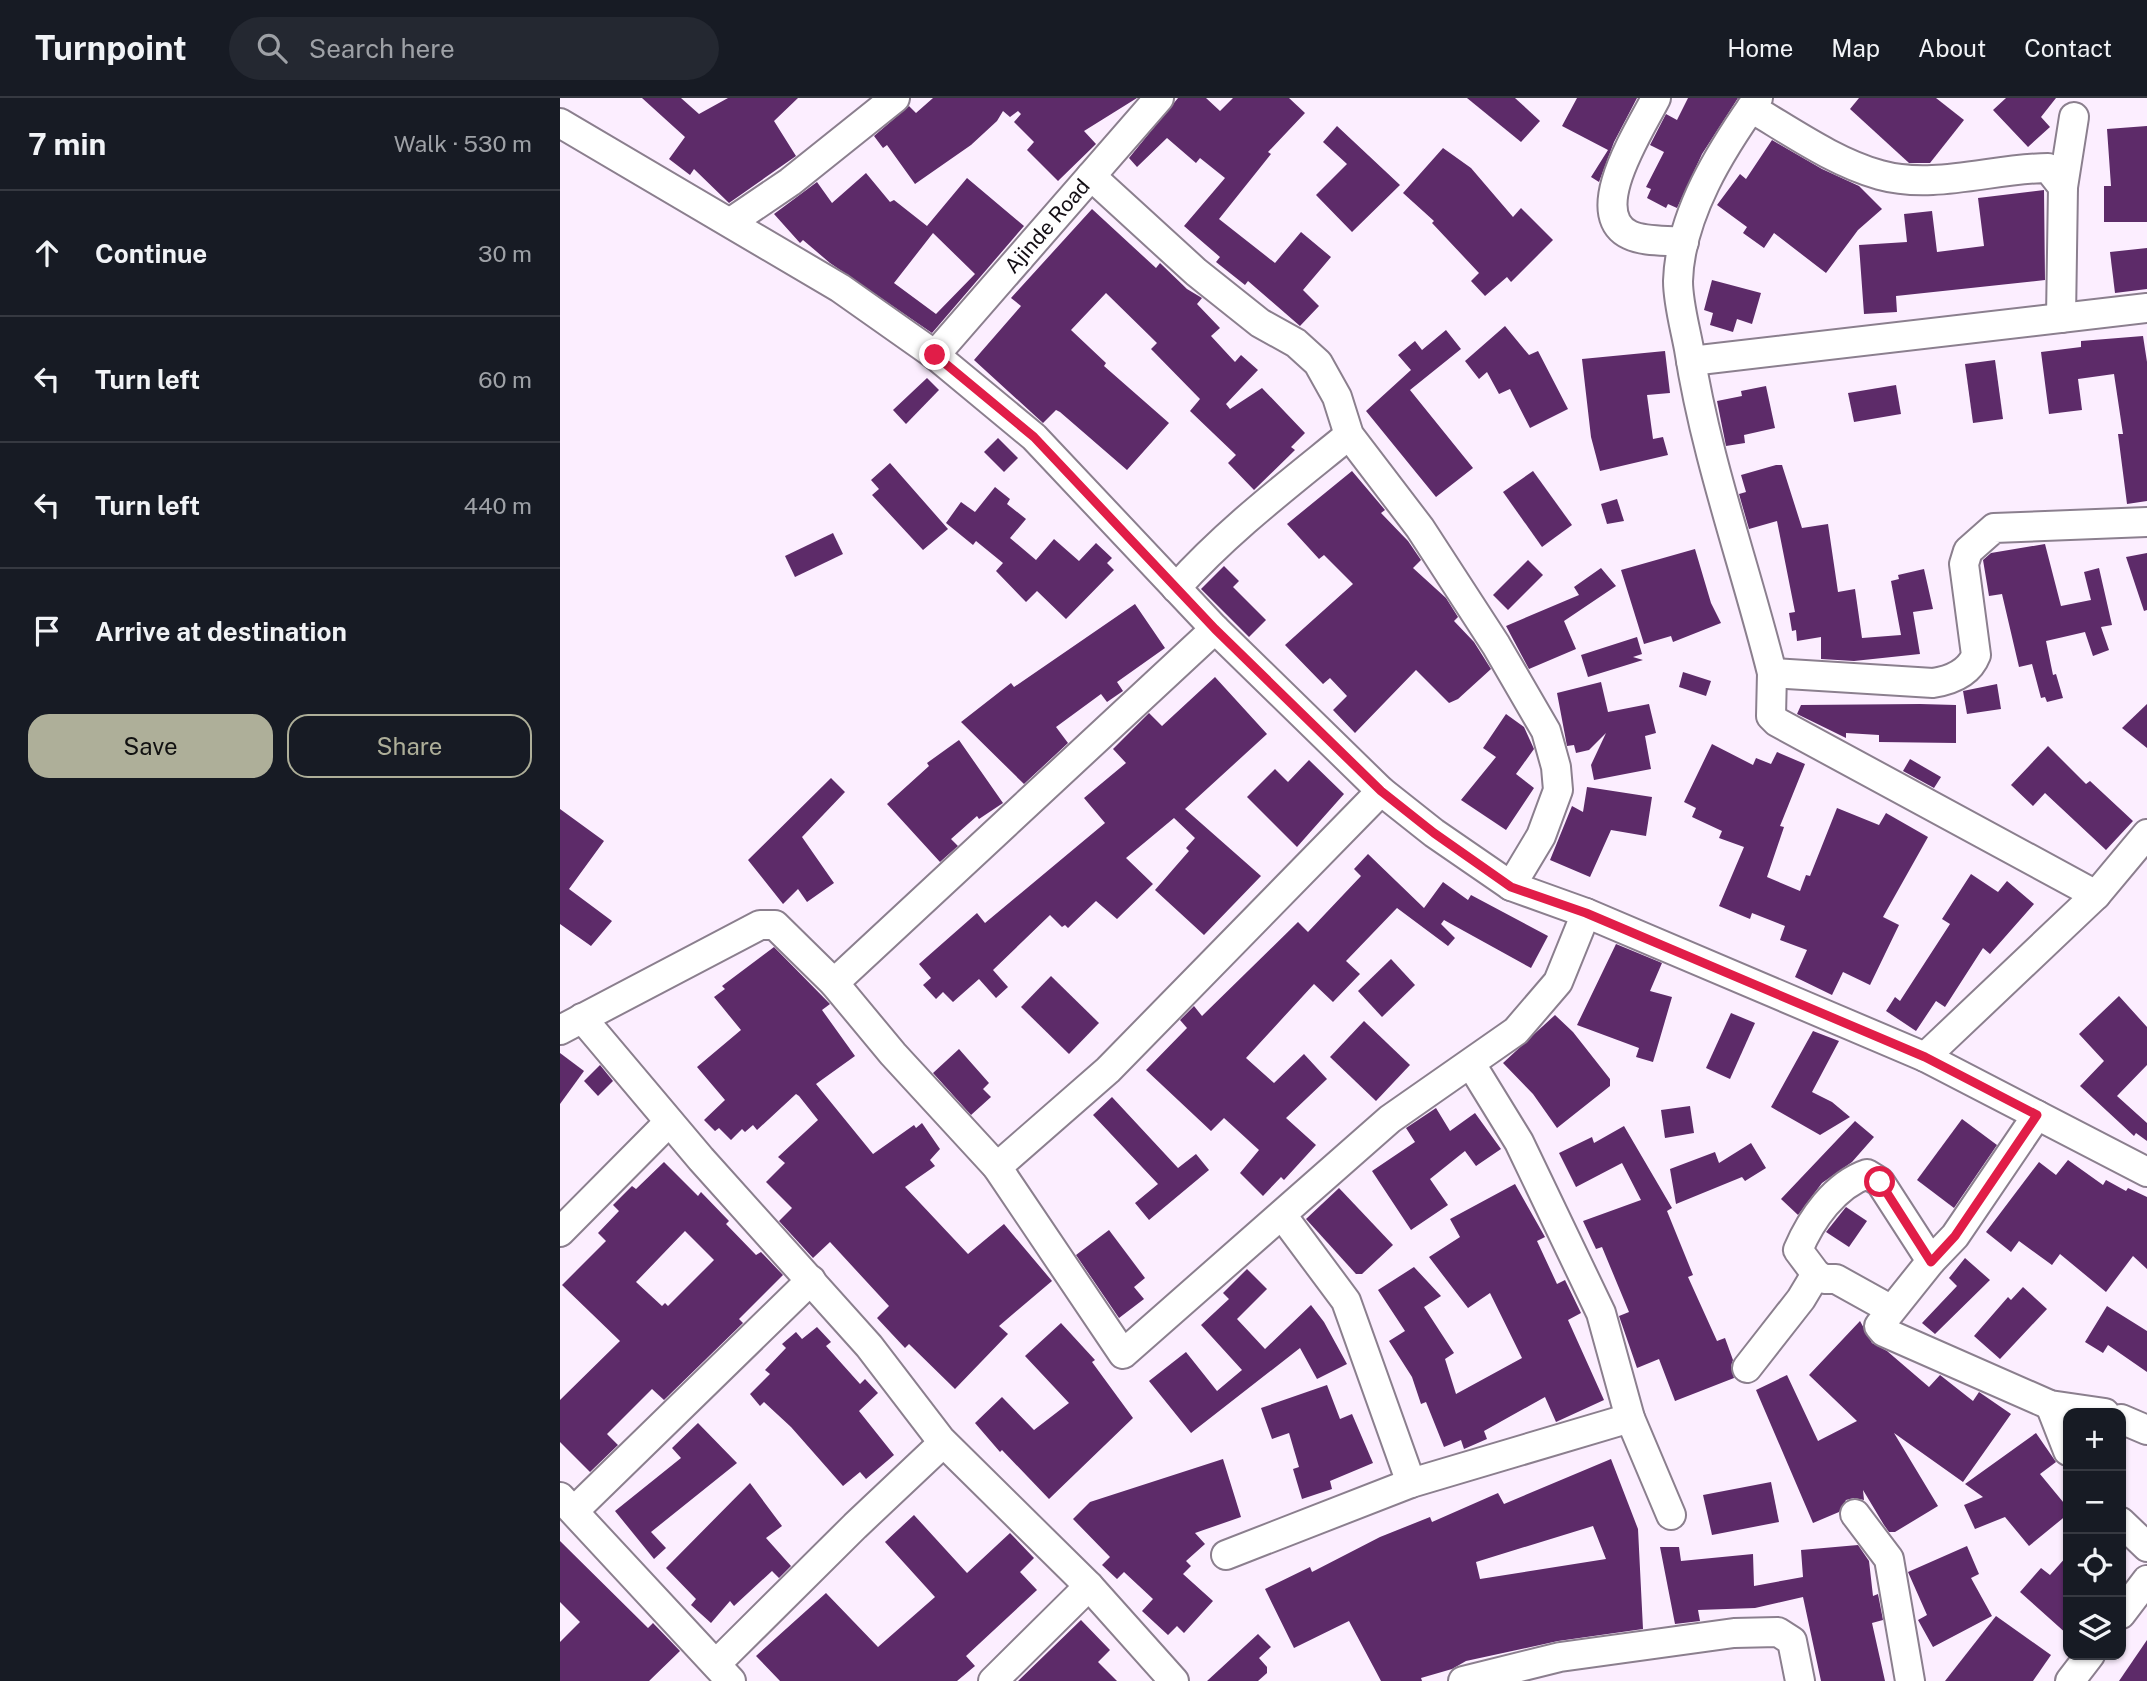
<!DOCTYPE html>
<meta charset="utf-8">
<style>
:root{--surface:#171b24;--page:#242831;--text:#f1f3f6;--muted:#9ea1a6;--line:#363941;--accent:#aeaf99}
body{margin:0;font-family:"Public Sans",sans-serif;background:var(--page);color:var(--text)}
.controls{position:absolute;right:21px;bottom:21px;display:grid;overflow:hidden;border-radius:14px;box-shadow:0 2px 5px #0004}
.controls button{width:63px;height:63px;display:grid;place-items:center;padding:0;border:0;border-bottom:2px solid var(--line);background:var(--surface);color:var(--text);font:35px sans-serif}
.stop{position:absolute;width:21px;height:21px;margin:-16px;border:5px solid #e11d48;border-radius:50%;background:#fff}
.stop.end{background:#e11d48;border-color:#fff;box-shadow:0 2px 7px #0008}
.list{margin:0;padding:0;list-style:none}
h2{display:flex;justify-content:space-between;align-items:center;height:91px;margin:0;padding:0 28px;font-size:30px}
h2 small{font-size:23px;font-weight:400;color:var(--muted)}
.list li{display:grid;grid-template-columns:46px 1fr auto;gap:21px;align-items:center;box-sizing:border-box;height:126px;padding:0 28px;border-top:2px solid var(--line)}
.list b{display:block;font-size:26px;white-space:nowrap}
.list em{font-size:23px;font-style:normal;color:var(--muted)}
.actions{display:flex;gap:14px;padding:21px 28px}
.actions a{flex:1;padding:16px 0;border:2px solid var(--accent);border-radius:21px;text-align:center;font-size:24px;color:var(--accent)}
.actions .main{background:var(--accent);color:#111}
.icon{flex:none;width:38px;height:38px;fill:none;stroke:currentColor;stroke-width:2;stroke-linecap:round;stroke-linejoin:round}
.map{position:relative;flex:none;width:1587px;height:1583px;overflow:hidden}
header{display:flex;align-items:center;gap:42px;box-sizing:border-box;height:98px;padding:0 35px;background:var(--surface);border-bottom:2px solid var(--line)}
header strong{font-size:33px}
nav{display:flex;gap:38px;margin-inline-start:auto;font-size:24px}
.search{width:490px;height:63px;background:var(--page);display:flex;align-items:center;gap:18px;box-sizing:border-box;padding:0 24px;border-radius:38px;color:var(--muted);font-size:26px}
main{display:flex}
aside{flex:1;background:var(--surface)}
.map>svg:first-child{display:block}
.building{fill:#5d2b69;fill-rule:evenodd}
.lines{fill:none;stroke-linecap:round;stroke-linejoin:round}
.minor-casing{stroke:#8b7f8e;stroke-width:32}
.minor{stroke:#fff;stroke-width:28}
.route{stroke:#e11d48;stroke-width:9}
.labels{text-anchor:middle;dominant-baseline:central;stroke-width:7;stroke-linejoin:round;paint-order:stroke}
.street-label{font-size:21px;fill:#130e14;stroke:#fff}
</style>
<header>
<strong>Turnpoint</strong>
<div class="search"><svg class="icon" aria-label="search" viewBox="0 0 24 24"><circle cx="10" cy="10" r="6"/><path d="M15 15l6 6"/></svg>Search here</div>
<nav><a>Home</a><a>Map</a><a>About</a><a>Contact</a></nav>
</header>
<main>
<aside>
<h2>7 min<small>Walk · 530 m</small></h2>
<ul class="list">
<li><svg class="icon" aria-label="ahead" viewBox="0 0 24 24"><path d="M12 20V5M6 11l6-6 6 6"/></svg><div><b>Continue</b></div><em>30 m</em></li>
<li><svg class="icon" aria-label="left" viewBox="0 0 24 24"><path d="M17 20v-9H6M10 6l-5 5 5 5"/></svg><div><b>Turn left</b></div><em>60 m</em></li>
<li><svg class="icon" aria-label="left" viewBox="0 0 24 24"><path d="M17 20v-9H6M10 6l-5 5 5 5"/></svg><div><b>Turn left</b></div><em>440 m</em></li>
<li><svg class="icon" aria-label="arrive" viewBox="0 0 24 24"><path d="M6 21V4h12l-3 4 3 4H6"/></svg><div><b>Arrive at destination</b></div></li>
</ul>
<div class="actions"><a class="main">Save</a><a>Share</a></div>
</aside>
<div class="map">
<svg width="1587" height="1583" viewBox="0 0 1587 1583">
<rect width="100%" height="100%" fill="#fceeff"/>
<g class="building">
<polygon points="82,0 121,0 139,16 168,0 238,0 214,23 236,58 169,105 134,71 130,77 109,61 125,39"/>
<polygon points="373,0 577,0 524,33 536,46 498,83 467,52 474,44 454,24 461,16 458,13 450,19 443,13 437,23 411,47 355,86 327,47 323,50 314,38 349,8 356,15"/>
<polygon points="618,0 646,0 660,13 673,0 729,0 745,15 708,54 711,56 659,121 715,165 741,134 771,159 743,192 759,208 740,228 688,183 685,187 656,164 660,159 624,128 665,80 640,60 636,65 607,40 577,69 569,60"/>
<polygon points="907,0 955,0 980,23 961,44"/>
<polygon points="1017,0 1077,0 1054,44 1039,84 1031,79 1048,52 1002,28"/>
<polygon points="1128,0 1178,0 1142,56 1117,110 1108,106 1106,110 1087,100 1091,91 1086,89 1104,54 1090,47 1106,16 1117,22"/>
<polygon points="1299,0 1376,0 1404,22 1370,65 1349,65 1290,11"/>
<polygon points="1446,0 1496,0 1481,19 1490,29 1468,49 1433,12"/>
<polygon points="777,28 840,87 792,134 756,97 787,66 763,44"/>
<polygon points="1587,28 1587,124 1544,124 1544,88 1551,88 1547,31"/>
<polygon points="1212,42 1262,71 1299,88 1322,111 1298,132 1266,175 1214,135 1204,150 1183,135 1187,129 1157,107 1180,76 1186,81"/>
<polygon points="883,50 911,70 953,119 961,110 993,142 951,184 947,179 925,198 911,183 919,175 872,125 874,123 843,95"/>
<path d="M 306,75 L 330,104 L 334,102 L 367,128 L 407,80 L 464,128 L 372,235 L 270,165 L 243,142 L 240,145 L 214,116 L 257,84 L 272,105 ZM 373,135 L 415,176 L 376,216 L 334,185 Z"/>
<polygon points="1484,92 1485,182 1336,198 1337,214 1304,216 1299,147 1347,144 1344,116 1372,113 1377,154 1424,148 1418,100"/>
<polygon points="532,111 596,170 600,165 627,191 642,200 637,206 660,230 651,238 675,264 681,257 698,272 666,306 670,311 702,290 745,335 731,349 735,352 694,392 668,365 676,357 630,313 640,301 591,251 597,245 546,195 511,232 546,265 544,268 609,325 567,372 500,314 496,312 483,325 414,262 461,208 451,200"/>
<polygon points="1587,150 1587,191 1555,195 1550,154"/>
<polygon points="1152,182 1201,195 1192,226 1177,221 1173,234 1150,227 1153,215 1144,212"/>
<polygon points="945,228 969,257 978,253 1008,311 970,330 950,291 939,296 927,274 919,281 905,263"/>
<polygon points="886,232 901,251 850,292 913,370 876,399 806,313 851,272 838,257 855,243 862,252"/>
<polygon points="1583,238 1587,264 1587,403 1567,406 1558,336 1563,336 1554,276 1518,281 1522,312 1489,316 1481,254 1521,249 1521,243"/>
<polygon points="1105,253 1110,295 1087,297 1093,341 1103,339 1108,357 1040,373 1031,339 1022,261"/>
<polygon points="1435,262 1443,321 1413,325 1405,266"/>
<polygon points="367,280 379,292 346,326 333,312"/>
<polygon points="1336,287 1341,316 1294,324 1288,295"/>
<polygon points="1206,288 1215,330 1184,337 1185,345 1166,348 1157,303 1182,298 1181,293"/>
<polygon points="438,340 458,360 444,374 424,354"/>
<polygon points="330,365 388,431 363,452 312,397 319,391 311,382"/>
<polygon points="1216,367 1222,367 1242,430 1268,426 1278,494 1295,491 1302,540 1341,537 1331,483 1339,481 1338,477 1364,471 1373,511 1353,514 1360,556 1294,563 1261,561 1261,539 1237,543 1236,532 1232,533 1229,515 1235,514 1217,423 1189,431 1179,396 1186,394 1181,377"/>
<polygon points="792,373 825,412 821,415 848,443 861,462 853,470 886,500 898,519 894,523 914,544 931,571 898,601 889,605 856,572 795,635 773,612 787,598 770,580 763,586 725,547 793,486 764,457 759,461 727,426"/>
<polygon points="973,373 1012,427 982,449 943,394"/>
<polygon points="435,389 450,401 447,406 466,421 450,440 476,462 494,441 519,463 536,445 552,460 547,465 554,472 506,521 477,493 466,504 436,473 443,465 416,443 413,447 386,425 401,404 415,414"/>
<polygon points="1057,401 1064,423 1047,426 1041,406"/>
<polygon points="273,435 283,456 235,479 225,458"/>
<polygon points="1485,446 1501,508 1531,502 1524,474 1539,470 1552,527 1541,529 1549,552 1533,558 1525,534 1486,543 1493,577 1496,576 1503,600 1487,604 1485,599 1481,600 1472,566 1459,569 1442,496 1429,498 1423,462 1431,455"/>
<polygon points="1135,451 1151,505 1161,525 1113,544 1111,538 1084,546 1061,472"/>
<polygon points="1587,455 1587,512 1584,513 1566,459"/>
<polygon points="968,462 983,477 948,512 933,497"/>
<polygon points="664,468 679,483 673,489 706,522 689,539 641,491"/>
<polygon points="1041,470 1056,488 1004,523 1016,551 969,571 946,528 1019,497 1014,489"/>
<polygon points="575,506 605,550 557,584 563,593 547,604 541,596 496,629 508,645 464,686 401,624 451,585 454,589"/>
<polygon points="1077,539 1082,556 1073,559 1083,562 1028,579 1021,557"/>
<polygon points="1123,574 1151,583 1146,598 1119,589"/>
<polygon points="655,579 707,636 625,711 701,778 644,837 595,792 629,753 626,750 635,740 614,720 566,760 593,786 557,821 536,803 508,830 505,827 502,829 490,817 433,872 448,889 436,900 419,881 393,904 383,894 376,901 363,887 371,880 359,866 417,815 425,825 545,725 524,700 566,665 553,651 589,615 602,628"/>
<polygon points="1041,584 1048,614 1089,606 1096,635 1085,638 1091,671 1034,682 1031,667 1046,635 1029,652 1016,655 1014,647 1007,648 997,595"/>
<polygon points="1437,586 1441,611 1407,616 1403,593"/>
<polygon points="1360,606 1396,607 1396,645 1319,644 1319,637 1286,635 1286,640 1237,616 1241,607"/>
<polygon points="1587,606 1587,650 1562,630"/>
<polygon points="946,616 964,629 974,651 956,676 974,690 946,732 901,702 936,659 923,650"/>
<polygon points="399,642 443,705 419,721 417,718 391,741 398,748 380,764 327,706 369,668 367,665"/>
<polygon points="1152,646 1193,667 1196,660 1211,666 1217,654 1245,666 1220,728 1224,729 1207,779 1240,793 1246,777 1250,778 1277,710 1319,727 1326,715 1368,739 1323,819 1339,827 1310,887 1283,874 1272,897 1235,879 1247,852 1220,842 1225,828 1192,815 1190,821 1159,808 1184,749 1159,740 1162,733 1132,719 1136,710 1124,704"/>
<polygon points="1488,648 1526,686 1530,683 1573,723 1546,752 1485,695 1473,708 1451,687"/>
<polygon points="1350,661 1381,679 1374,690 1343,673"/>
<polygon points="749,662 784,696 737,749 687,699 715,671 728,684"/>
<polygon points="271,680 285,694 242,739 274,785 247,804 238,791 223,806 188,762"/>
<polygon points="1027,689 1092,699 1086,738 1051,732 1030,779 990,762 1012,708 1023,714"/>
<polygon points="0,711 44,743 9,791 52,823 31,848 0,826"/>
<polygon points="808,756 864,810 883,784 908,802 911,797 988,838 971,870 884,822 881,826 895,840 888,848 837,810 786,863 800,876 773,904 754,886 686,960 714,985 744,956 767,981 726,1020 756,1047 724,1082 721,1079 703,1098 680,1075 699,1052 664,1020 651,1033 586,972 627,930 620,922 634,908 642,918 738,824 748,834 801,778 794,771"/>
<polygon points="1411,776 1438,794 1447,783 1474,806 1430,856 1423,850 1385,909 1376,903 1356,933 1326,913 1335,899 1340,903 1390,826 1382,821"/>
<polygon points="1056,846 1102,865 1090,893 1112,899 1093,964 1076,959 1079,950 1017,927"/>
<polygon points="214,849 270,906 262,912 295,958 256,986 313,1056 354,1027 356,1030 362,1025 380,1051 370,1062 375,1068 345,1089 408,1156 444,1126 492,1183 439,1228 448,1236 395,1291 349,1246 345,1250 317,1220 329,1208 270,1144 253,1160 219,1123 232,1110 206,1084 225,1065 218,1059 258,1022 239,998 236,996 197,1032 193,1027 185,1034 182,1031 171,1042 159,1030 155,1033 144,1022 165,1002 137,969 181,932 154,899 165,891 162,888"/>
<polygon points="831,861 855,887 822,919 798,893"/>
<polygon points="491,878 539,925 509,956 461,909"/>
<polygon points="1559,898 1587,929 1587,967 1557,998 1587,1025 1587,1043 1576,1035 1574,1038 1520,988 1544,963 1519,936"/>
<polygon points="1171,915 1195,925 1170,981 1146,970"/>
<polygon points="995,917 1013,934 1050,981 1050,988 997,1030 973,996 943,965"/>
<polygon points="804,923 850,967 816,1003 770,959"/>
<polygon points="1253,933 1279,943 1252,994 1272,1004 1290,1019 1260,1037 1211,1009"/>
<polygon points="399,951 429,985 423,991 431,999 411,1017 373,975"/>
<polygon points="0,955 24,973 0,1006"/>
<polygon points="40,967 53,983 38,998 24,983"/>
<polygon points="552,999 618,1070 636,1056 649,1072 589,1122 575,1105 598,1086 533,1017"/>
<polygon points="1130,1008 1134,1035 1105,1040 1101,1012"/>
<polygon points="876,1010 890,1033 915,1015 941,1051 916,1068 905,1053 870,1081 888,1107 851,1132 812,1073 855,1044 846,1030"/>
<polygon points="1402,1021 1437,1047 1394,1110 1357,1082"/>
<polygon points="1295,1023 1314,1039 1292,1064 1262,1085 1238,1117 1221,1101"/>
<polygon points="1064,1028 1112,1110 1107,1113 1133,1177 1128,1179 1157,1243 1165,1240 1173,1262 1171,1268 1174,1280 1115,1303 1099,1261 1077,1270 1059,1218 1069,1214 1042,1149 1036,1151 1023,1123 1081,1102 1062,1065 1016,1089 999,1055 1032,1039 1034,1045"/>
<polygon points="1191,1045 1206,1070 1185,1083 1182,1079 1116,1106 1110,1071 1155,1054 1159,1065"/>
<polygon points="1508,1062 1543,1087 1546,1082 1566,1093 1568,1090 1587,1099 1587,1171 1573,1158 1546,1194 1500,1156 1492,1167 1459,1143 1451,1154 1426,1134 1479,1064 1496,1077"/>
<path d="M 104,1064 L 138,1098 L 141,1094 L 169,1123 L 166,1126 L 196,1157 L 201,1154 L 223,1177 L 179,1221 L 183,1225 L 104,1302 L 92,1291 L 47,1336 L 58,1347 L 30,1374 L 0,1344 L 0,1302 L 60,1243 L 2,1187 L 46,1143 L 38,1135 L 59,1113 L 53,1107 L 72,1088 L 76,1091 ZM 125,1133 L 154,1162 L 108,1208 L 105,1205 L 102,1208 L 76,1184 Z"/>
<polygon points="955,1086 985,1139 977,1143 997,1186 1005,1182 1021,1215 1008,1222 1044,1302 996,1324 985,1299 924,1333 927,1341 904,1351 901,1342 884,1349 866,1304 861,1306 852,1279 829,1243 845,1233 818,1192 854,1169 881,1198 864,1209 894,1255 885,1261 896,1296 962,1260 930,1195 908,1210 869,1159 900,1139 890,1121"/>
<polygon points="779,1090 833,1147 802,1176 796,1176 746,1121"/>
<polygon points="1286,1109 1307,1123 1289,1149 1266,1134"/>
<polygon points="549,1132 585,1180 574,1189 584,1201 559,1220 516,1157"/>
<polygon points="1405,1160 1430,1182 1375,1236 1362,1225 1397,1188 1389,1180"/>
<polygon points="687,1171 707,1191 677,1221 705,1251 751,1207 764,1224 787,1266 757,1281 740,1250 631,1335 589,1283 626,1254 657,1293 682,1272 641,1227 669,1201 663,1195"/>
<polygon points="1463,1189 1487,1211 1440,1261 1414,1238 1448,1199 1451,1202"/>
<polygon points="1547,1208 1587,1233 1587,1274 1548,1247 1543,1255 1525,1244"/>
<polygon points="1300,1223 1312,1245 1327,1253 1369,1289 1380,1277 1413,1303 1419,1294 1451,1316 1403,1384 1334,1335 1378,1408 1335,1434 1329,1434 1324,1427 1303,1392 1304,1402 1294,1400 1286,1402 1279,1414 1253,1425 1196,1292 1227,1277 1258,1343 1297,1323 1249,1277"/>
<polygon points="501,1225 535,1262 532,1264 573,1320 489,1401 442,1352 440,1354 415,1325 442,1299 474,1332 509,1305 465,1258"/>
<polygon points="257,1229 271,1244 266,1248 300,1286 305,1281 318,1295 299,1313 334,1357 306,1381 300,1374 283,1388 231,1329 204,1304 200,1308 190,1296 210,1276 205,1272 226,1250 222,1246 236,1234 242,1241"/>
<polygon points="767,1287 780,1321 792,1316 813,1365 770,1383 772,1391 742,1401 733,1371 739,1369 729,1335 712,1341 701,1310"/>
<polygon points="138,1325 177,1365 91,1434 106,1450 94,1461 55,1413 121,1360 112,1350"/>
<polygon points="1476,1335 1496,1364 1480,1376 1508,1410 1508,1416 1469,1448 1445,1419 1415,1431 1404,1407 1423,1399 1405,1386"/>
<polygon points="663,1361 681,1419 635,1435 645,1446 626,1463 631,1468 623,1476 653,1503 624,1535 617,1528 608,1537 582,1513 593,1501 564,1474 557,1481 542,1467 550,1459 513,1421 530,1404"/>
<path d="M 1051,1361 L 1078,1431 L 1083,1531 L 998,1543 L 906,1563 L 892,1571 L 861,1580 L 862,1583 L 821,1583 L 789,1523 L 734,1550 L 705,1491 L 750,1469 L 752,1474 L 820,1439 L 870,1419 L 872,1424 L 938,1395 L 944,1406 ZM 1033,1428 L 1046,1461 L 920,1481 L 916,1464 Z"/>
<polygon points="1211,1384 1219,1424 1152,1437 1143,1397"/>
<polygon points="190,1385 222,1428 206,1440 231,1468 219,1480 212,1473 174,1508 170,1503 151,1525 131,1507 136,1501 106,1470"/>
<polygon points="354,1417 407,1475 450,1435 474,1460 460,1474 477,1492 406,1558 415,1568 397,1583 220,1583 196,1558 266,1495 318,1549 375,1499 325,1444"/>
<polygon points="0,1443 88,1530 93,1525 120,1553 89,1583 0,1583 0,1544 20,1524 0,1504"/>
<polygon points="1298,1447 1309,1463 1313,1498 1318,1496 1323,1522 1312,1525 1325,1583 1261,1583 1243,1499 1195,1510 1138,1512 1140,1523 1115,1526 1100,1449 1119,1449 1121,1463 1193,1456 1194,1488 1243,1479 1241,1452"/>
<polygon points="1407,1448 1419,1476 1411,1480 1432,1518 1373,1549 1358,1522 1367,1517 1348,1474"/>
<polygon points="1508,1457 1508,1537 1460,1494 1481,1470 1490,1477"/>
<polygon points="1436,1518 1491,1557 1473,1583 1385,1583"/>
<polygon points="521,1522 550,1552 538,1564 557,1583 458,1583"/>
<polygon points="698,1536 711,1549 699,1560 707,1569 707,1575 698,1583 647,1583"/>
<polygon points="1587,1542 1587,1583 1559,1583"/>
</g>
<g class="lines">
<g class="minor-casing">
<g id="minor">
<path d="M 1096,0 C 1081,30 1024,116 1070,137 C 1084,144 1108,142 1124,144"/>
<path d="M 1198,0 C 1161,52 1120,117 1118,183 C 1118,205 1125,229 1129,251 C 1146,361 1185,467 1212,575 L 1211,618 L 1217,624 L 1536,797"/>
<path d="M 1191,10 C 1232,34 1274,64 1320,77 C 1374,92 1434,70 1488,70 L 1503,89 L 1501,220"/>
<polyline points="0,25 280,190 375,257 474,339 655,531 821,693 874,735 951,788 1026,815 1365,959 1587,1074"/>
<polyline points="531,78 636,174 700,225 736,245 758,265 777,299 789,337 860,430 936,547 986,633 996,669 998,692 981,738 951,788"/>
<polyline points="1503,89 1514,19"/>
<polyline points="171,124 230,84 335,0"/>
<polyline points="375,257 599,0"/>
<polyline points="1131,263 1587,210"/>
<path d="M 616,490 C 668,432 729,386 789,337"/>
<path d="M 1212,575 L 1373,585 C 1392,582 1409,575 1416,557 L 1404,466 L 1408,453 L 1434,430 L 1587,424"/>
<polyline points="274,885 655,531"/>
<polyline points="22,920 141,1061 309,1248 381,1342 529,1488 614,1583"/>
<polyline points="0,932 200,827 215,827 274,885 333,956 437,1069 563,1256 830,1021 956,933 998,884 1026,815"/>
<polyline points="1365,959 1536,797 1587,736"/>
<polyline points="911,966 959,1044 1041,1215 1070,1320 1111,1417"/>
<polyline points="437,1069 548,972 821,693"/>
<polyline points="722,1117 786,1203 851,1385"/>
<polyline points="0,1134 109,1024"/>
<polyline points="1371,1163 1395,1138 1477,1017"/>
<path d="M 1330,1211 L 1276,1181 L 1264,1181 L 1256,1176 L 1238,1152 C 1251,1121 1275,1087 1307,1076 L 1320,1084 L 1371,1163 L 1319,1228 L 1324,1234 L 1490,1307 L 1545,1315"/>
<polyline points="1187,1270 1241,1201 1256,1176"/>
<polyline points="1490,1307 1508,1353"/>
<polyline points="1561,1321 1587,1332"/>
<polyline points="0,1399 171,1583"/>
<polyline points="14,1413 251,1182"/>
<polyline points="1295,1416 1329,1461 1350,1583"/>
<polyline points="1561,1424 1587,1449"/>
<polyline points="666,1457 851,1385 1070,1320"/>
<polyline points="1561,1516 1587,1482"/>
<polyline points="156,1566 295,1428 383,1345"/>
<polyline points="433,1583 529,1488"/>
<polyline points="903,1583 1000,1559 1174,1535 1218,1534 1232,1543 1240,1583"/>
<polyline points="1510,1583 1530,1557"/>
</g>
</g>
<use href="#minor" class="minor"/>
</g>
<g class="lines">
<polyline class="route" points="375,257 474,339 655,531 821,693 874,735 951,789 1026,815 1365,959 1477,1017 1395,1138 1371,1164 1320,1084"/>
</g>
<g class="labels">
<g class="street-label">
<text transform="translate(487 128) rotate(-49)">Ajinde Road</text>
</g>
</g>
</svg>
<div class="controls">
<button>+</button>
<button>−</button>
<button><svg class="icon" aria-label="locate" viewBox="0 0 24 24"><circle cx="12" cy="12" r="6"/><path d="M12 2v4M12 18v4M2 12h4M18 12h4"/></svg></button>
<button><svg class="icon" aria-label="layers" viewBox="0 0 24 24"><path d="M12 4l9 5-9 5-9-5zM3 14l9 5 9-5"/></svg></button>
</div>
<div class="stop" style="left:1320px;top:1084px"></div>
<div class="stop end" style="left:375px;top:257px"></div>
</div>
</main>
